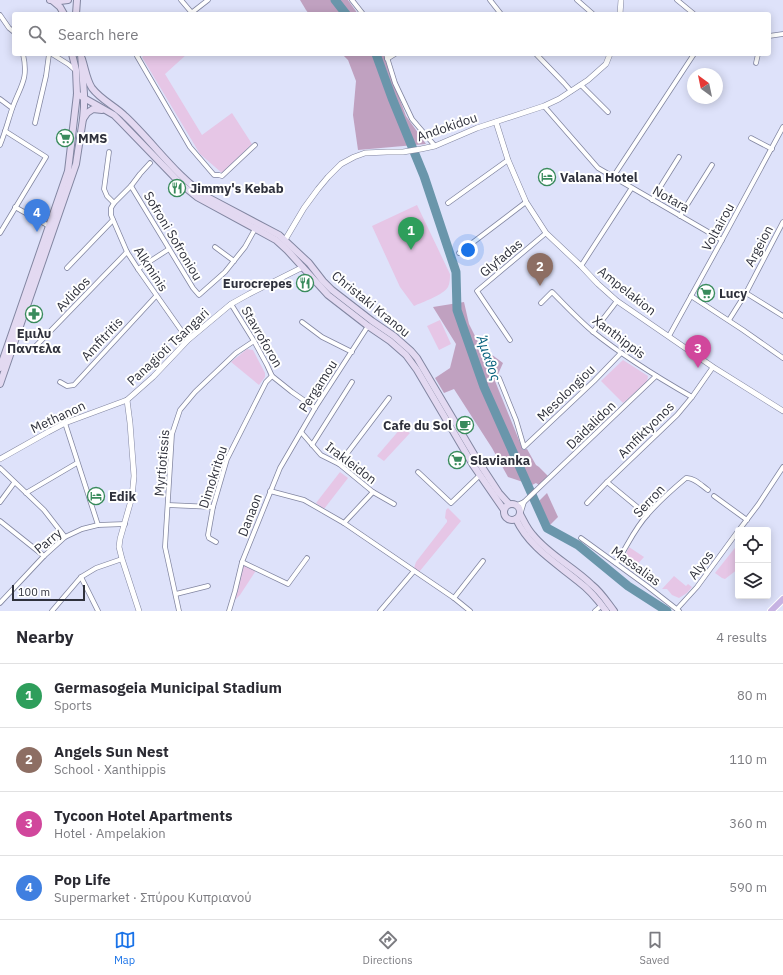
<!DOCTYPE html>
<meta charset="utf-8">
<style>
:root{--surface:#fff;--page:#f7f7f7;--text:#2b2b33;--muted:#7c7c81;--line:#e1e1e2;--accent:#1a73e8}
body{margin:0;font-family:"IBM Plex Sans",sans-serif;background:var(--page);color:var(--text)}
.controls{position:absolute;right:12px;bottom:12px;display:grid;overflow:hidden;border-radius:4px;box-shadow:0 2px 10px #0003}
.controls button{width:36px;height:36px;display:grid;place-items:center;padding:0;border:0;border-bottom:1px solid var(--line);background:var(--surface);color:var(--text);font:20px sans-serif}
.compass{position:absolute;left:687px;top:68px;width:36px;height:36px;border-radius:50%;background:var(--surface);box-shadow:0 2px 10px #0003;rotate:327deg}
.scale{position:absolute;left:12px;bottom:10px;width:73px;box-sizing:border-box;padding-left:4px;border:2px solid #2f313c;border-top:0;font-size:11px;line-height:14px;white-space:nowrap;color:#2f313c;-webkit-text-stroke:3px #fff;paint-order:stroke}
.you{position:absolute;left:468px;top:250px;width:14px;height:14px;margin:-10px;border:3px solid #fff;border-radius:50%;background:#1a73e8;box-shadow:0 0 0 6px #1a73e833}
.badge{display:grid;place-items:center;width:26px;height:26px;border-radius:50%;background:var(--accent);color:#fff;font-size:13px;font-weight:700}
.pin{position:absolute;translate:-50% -33px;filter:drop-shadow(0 1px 2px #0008)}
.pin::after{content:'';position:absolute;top:21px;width:14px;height:12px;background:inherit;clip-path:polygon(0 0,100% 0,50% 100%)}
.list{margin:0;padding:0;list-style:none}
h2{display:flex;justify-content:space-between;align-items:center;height:52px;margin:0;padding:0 16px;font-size:17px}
h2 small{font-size:13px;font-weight:400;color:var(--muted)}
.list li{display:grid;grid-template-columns:26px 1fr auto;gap:12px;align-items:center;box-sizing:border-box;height:64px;padding:0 16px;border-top:1px solid var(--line)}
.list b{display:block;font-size:15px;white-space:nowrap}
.list p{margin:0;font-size:13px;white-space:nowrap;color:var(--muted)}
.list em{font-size:13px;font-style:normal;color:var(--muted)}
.icon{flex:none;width:22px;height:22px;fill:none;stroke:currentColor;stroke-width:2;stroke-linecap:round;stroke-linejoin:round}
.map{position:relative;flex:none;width:783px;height:611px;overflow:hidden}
.search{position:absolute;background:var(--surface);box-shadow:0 2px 10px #0003;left:12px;right:12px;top:12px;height:44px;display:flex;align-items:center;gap:10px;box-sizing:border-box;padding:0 14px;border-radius:4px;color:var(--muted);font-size:15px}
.sheet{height:308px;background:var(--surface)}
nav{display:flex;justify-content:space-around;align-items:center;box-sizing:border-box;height:56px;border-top:1px solid var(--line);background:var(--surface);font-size:11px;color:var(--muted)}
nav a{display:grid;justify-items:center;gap:2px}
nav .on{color:var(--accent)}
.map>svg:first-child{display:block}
.green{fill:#e6c6e6}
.forest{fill:#c0a1c0}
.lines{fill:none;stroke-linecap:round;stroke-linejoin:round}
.river{stroke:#6a96ab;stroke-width:9}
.minor-casing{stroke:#8286a1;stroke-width:5.5}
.tertiary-casing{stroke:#8286a1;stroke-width:6}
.secondary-casing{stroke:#8286a1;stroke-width:8}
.primary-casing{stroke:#fff;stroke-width:8}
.minor{stroke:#fff;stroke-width:4}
.tertiary{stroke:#fff;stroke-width:5}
.secondary{stroke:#e3d9f1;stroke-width:6}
.primary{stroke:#c7b3e3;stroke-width:6}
.labels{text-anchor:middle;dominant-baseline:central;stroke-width:4;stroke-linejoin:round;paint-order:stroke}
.street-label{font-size:13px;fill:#2f313c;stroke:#fff}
.poi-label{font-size:13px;font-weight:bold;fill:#2f313c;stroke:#fff;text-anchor:start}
.water-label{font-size:14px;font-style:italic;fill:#035e7b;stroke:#fff}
</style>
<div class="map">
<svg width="783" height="611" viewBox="0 0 783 611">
<rect width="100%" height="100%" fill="#dee2fa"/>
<g class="green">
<polygon points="146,54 187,54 165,74 202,135 232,113 252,144 222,173 200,154 142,57"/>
<path d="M 417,205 L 450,274 C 450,278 450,283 448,287 C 443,295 423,302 414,306 L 400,287 L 372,226 Z"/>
<polygon points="440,320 451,344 439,350 427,326"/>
<polygon points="247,349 253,350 265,373 265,377 259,385 231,362"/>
<polygon points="623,360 648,376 647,382 623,403 601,381"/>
<polygon points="401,428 410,433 384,461 377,456"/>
<polygon points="340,472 348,478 324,509 316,503"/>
<polygon points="448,508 461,521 419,572 414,568 416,562 447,522 447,520 445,518 446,510"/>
<polygon points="738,544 738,569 725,579 722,578 715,573"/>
<path d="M 629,547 L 644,557 L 635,567 C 626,560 623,558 629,547 Z"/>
<polygon points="242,562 257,569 240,595 231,604"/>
<polygon points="674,576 686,586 688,584 692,587 687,593 679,598 672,595 667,589 662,589"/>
</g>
<g class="forest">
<polygon points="300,0 348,0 358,14 309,14 306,10"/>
<polygon points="342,54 383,54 406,116 426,144 358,150 353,115 356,81 348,60"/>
<polygon points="464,302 469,324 480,346 503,363 495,381 523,450 527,449 536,465 539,467 548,476 539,485 536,483 532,485 508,477 492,448 454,389 444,393 435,378 450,368 456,344 433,307"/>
<polygon points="547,493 558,517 550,525 539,501"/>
</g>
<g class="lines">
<g class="river">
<polyline points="335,0 346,14"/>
<polyline points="376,54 392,98 424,176 456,272 457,310 484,387 529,488 547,528 578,545 628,586 667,611"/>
</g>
<g class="minor-casing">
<g id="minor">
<polyline points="181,0 192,13"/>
<polyline points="352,0 363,14"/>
<polyline points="490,0 501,14"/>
<polyline points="577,0 593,14"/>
<polyline points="677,0 694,14"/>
<polyline points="190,14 208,0"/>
<polyline points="0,15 9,28 14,32"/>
<polyline points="769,36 783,34"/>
<polyline points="52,54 68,64 75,70"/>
<polyline points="139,54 137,56 190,147 214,175 219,175 222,176 255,145"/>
<polyline points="386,54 395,83 412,119 435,146"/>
<polyline points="536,54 564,83 571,91"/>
<polyline points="387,59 395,54"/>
<polyline points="756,63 758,54"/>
<polyline points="581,85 608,112"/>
<polyline points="0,99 12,108"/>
<polyline points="544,106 598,168 722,240"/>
<polyline points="35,123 46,76 49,54"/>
<polyline points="751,138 772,149"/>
<path d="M 0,145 C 5,133 8,121 12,109 C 20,86 29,80 23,54"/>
<polyline points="109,152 104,189 107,196 114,203"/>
<polyline points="150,163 140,174 131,186 114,203 111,208 111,215 127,252 138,269 188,340"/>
<polyline points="613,177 694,54"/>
<polyline points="131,186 193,288 199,295 225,272 245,247 255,229"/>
<polyline points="652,200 679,157"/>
<polyline points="448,203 508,160"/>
<polyline points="15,207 49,226"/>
<polyline points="680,216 712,165"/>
<polyline points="0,233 46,157 5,131"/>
<polyline points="215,247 234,261"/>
<polyline points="459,253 526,202"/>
<polyline points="581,266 631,189"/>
<polyline points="67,268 113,220"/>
<polyline points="138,269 169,249"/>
<polyline points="746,293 783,316"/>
<polyline points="691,296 743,330 783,358"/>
<path d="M 541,303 L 552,292 C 565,305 578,319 592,331 C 623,356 657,377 692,397"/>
<polyline points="231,304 254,341 267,365 272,376 292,392 315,408"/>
<polyline points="729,320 746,293 783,222"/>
<polyline points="302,322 322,337 352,352"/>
<polyline points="593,332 617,301"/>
<polyline points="669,336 722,240 783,127"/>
<polyline points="510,340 477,291 546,233"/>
<polyline points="33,349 127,252"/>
<polyline points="499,378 516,420 524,447 594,381 621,353"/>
<polyline points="60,382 67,386 74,385 156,296"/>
<polyline points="65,423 98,525"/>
<polyline points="301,432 321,455 339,464 373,492 394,504"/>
<polyline points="312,445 352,382"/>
<polyline points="339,464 389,398"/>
<polyline points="0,468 44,510 65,537"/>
<polyline points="418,472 451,503 480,475"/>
<polyline points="607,482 647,515"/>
<polyline points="270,491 304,500 344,523 454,598 470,611"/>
<polyline points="26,493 77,463"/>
<polyline points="714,496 747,520"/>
<polyline points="0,502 14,483"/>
<polyline points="587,503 607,482 677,415 692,397 713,367"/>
<polyline points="168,505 213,507"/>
<polyline points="517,505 524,502 656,376"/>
<polyline points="521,512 524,502"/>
<polyline points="0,521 44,556"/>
<polyline points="344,523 373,492"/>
<polyline points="739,530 758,505 783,467"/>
<polyline points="581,538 647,586 679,611"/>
<polyline points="216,542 209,538 208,535 213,507 227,459 266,382 272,376"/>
<polyline points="242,562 288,584 307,558"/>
<path d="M 616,563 C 627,547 634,529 648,514 C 659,501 673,489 686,478 C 694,477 702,486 708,490"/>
<polyline points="81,577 98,611"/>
<polyline points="176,594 208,586"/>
<polyline points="454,598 483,561"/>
<polyline points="0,603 44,556 65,537 82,529 98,525 125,524"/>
<polyline points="677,609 697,587 738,531"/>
<polyline points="52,611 81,577 96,568 122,559"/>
<polyline points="179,611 165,547 172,434 180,410 195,392 236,353 254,341"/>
<polyline points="229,611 235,591 242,562 280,468 315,408 368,326"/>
<polyline points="380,611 414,571"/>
<polyline points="595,611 602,605"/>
</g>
</g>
<g class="tertiary-casing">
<g id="tertiary">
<polyline points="620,14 621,0"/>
<polyline points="496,122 508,160 526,202 546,233 581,266 598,284 617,301 713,367 783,411"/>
<polyline points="285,240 304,208 318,189 328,177 341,164 354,157 365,153 387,152 403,152 421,149 435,146 477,128 544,106 559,99 588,80 606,64 610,54"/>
<polyline points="127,400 130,423 134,476 132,497 120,539 119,547 122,559 139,611"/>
<polyline points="0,459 48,432 65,423 127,400 153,377 188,340 231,304 249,294 303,267"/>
</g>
</g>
<g class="secondary-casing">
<g id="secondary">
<polyline points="50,0 60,1 68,0"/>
<polyline points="53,1 60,7 64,14"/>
<polyline points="76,14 77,0"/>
<path d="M 82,59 C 85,68 87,81 92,88 C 101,100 115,106 125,116 C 154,143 176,177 209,198 L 279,235 L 309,263 L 323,281 L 332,290 L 372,321 L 394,336 L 411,351 L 417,358 L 478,461 L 499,493 L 509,504"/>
<polyline points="77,94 114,115 120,121 182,185 197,197 276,240 287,250 328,295 368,326 390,341 406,355 417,370 473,465 504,510"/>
<polyline points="83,119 87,113 93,109 102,110"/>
<polyline points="0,368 68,171 77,94 76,70 72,54"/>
<polyline points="0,384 76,164 83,119 84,107 84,94 81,54"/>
<circle cx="512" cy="512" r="8"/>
<path d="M 520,514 C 524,521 527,529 533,535 C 549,555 574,567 592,585 C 601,592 607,602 614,611"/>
<path d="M 516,519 C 529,547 556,563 579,582 C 590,590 598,600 606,611"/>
</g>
</g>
<g class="primary-casing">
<polyline id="primary" points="771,611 783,599"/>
</g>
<use href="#minor" class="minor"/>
<use href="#tertiary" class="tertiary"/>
<use href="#secondary" class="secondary"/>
<use href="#primary" class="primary"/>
</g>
<defs>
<g id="supermarket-ring" transform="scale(0.9)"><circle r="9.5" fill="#fff" stroke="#398b5c" stroke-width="1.5"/><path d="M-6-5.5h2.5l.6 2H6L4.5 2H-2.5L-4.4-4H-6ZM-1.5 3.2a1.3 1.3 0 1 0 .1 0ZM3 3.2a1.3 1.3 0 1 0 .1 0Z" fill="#398b5c"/></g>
<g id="hotel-ring" transform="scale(0.9)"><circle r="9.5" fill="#fff" stroke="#398b5c" stroke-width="1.5"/><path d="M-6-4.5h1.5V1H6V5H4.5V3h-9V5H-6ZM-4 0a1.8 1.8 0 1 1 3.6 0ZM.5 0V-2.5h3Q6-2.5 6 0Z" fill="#398b5c"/></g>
<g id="restaurant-ring" transform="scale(0.9)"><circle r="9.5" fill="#fff" stroke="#398b5c" stroke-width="1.5"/><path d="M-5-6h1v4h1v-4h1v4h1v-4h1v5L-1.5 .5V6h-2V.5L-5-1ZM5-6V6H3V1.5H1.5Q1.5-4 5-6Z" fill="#398b5c"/></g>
<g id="pharmacy-ring" transform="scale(0.9)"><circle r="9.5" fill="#fff" stroke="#398b5c" stroke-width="1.5"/><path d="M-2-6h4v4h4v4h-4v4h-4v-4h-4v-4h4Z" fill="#398b5c"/></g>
<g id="cafe-ring" transform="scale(0.9)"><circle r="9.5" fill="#fff" stroke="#398b5c" stroke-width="1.5"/><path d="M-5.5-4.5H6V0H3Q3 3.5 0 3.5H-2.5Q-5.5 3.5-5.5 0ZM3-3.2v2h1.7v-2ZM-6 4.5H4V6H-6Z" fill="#398b5c"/></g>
</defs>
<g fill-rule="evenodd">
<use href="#supermarket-ring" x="65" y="138"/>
<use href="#hotel-ring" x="547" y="177"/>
<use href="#restaurant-ring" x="177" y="188"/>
<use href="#restaurant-ring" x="305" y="283"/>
<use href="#supermarket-ring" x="706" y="293"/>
<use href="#pharmacy-ring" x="34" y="314"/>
<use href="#cafe-ring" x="465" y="425"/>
<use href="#supermarket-ring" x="457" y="460"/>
<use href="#hotel-ring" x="96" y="496"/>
</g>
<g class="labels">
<g class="street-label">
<text transform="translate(447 127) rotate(-19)">Andokidou</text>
<text transform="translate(671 199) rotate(29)">Notara</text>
<text transform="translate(718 227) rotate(-61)">Voltairou</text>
<text transform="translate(173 236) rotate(59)">Sofroni Sofroniou</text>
<text transform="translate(759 246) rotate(-62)">Argeion</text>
<text transform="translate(501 258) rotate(-40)">Glyfadas</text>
<text transform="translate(151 269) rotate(57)">Alkminis</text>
<text transform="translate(627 291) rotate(38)">Ampelakion</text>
<text transform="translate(73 294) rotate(-46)">Avlidos</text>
<text transform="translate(371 304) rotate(39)">Christaki Kranou</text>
<text transform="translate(262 337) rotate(60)">Stavroforon</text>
<text transform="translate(619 337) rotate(37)">Xanthippis</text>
<text transform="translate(102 339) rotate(-47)">Amfitritis</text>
<text transform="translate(168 347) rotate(-43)">Panagioti Tsangari</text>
<text transform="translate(318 386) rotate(-57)">Pergamou</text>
<text transform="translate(566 393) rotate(-44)">Mesolongiou</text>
<text transform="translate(58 417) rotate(-25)">Methanon</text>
<text transform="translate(591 425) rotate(-44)">Daidalidon</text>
<text transform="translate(646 430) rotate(-45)">Amfiktyonos</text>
<text transform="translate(162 463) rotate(-85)">Myrtiotissis</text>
<text transform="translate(351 463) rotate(37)">Irakleidon</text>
<text transform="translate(213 477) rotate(-72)">Dimokritou</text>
<text transform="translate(649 501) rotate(-47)">Serron</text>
<text transform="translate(250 515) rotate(-69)">Danaon</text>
<text transform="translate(48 541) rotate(-40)">Parry</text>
<text transform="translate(701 565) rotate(-53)">Alyos</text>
<text transform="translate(636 566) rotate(36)">Massalias</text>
</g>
<g class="poi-label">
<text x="78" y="138">MMS</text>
<text x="560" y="177">Valana Hotel</text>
<text x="190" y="188">Jimmy's Kebab</text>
<text x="292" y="283" text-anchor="end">Eurocrepes</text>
<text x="719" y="293">Lucy</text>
<text x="34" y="333" text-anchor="middle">Εμιλυ<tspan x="34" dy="15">Παντελα</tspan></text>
<text x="452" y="425" text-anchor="end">Cafe du Sol</text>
<text x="470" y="460">Slavianka</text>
<text x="109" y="496">Edik</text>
</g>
<g class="water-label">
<text transform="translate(489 358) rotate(71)">Άμαθος</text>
</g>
</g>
</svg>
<div class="controls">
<button><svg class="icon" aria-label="locate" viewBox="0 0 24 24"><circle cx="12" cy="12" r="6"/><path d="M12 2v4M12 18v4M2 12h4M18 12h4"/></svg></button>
<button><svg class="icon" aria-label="layers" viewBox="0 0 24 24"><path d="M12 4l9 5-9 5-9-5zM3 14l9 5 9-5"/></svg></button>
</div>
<svg class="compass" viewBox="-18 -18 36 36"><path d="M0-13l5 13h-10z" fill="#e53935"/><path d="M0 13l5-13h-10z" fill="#7c7c81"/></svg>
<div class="scale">100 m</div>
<div class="you"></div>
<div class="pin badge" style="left:411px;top:250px;background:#2e9e5b">1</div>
<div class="pin badge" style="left:540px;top:286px;background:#8d6e63">2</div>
<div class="pin badge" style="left:698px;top:368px;background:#d1479c">3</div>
<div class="pin badge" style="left:37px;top:232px;background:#3f7fe0">4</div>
<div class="search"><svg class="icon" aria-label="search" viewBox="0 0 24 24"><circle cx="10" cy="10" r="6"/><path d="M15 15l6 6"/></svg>Search here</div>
</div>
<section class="sheet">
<h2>Nearby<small>4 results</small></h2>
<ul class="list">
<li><span class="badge" style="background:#2e9e5b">1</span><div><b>Germasogeia Municipal Stadium</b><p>Sports</p></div><em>80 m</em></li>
<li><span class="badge" style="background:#8d6e63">2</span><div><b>Angels Sun Nest</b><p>School · Xanthippis</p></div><em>110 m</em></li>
<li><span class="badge" style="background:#d1479c">3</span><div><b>Tycoon Hotel Apartments</b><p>Hotel · Ampelakion</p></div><em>360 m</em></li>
<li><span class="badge" style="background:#3f7fe0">4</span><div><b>Pop Life</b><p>Supermarket · Σπύρου Κυπριανού</p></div><em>590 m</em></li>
</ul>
</section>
<nav>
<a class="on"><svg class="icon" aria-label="map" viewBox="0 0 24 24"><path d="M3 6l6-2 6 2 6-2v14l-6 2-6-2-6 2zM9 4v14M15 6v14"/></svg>Map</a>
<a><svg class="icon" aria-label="directions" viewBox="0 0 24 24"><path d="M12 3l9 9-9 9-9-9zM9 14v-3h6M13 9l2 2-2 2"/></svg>Directions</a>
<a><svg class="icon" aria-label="saved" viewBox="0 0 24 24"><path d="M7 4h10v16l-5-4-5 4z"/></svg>Saved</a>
</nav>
